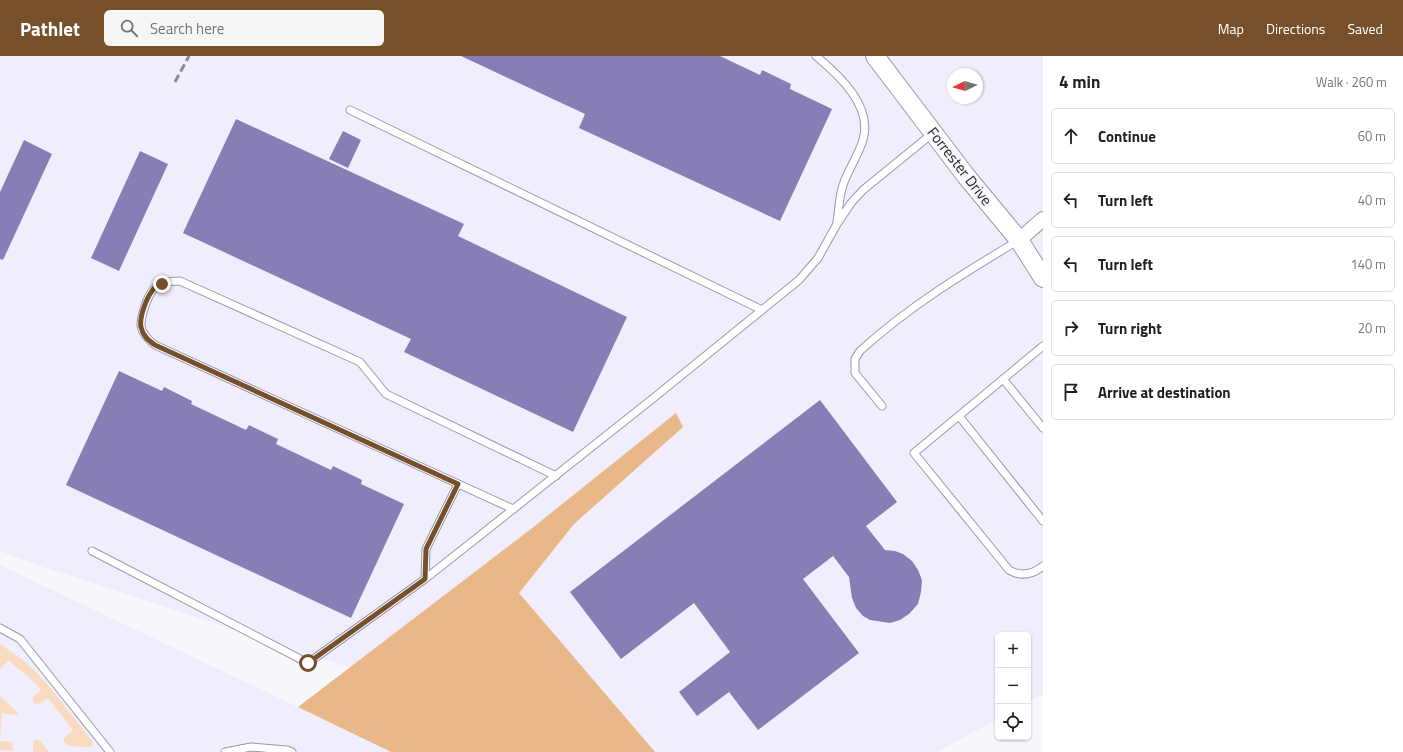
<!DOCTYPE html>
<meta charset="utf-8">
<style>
:root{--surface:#fff;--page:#f6f6f6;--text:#202124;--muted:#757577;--line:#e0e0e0;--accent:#75502b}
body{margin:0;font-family:"Titillium Web",sans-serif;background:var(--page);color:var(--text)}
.controls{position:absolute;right:12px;bottom:12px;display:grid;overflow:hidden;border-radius:6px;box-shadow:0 1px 3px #0004}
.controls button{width:36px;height:36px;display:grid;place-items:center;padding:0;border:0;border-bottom:1px solid var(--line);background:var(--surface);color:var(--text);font:20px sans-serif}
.compass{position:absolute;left:947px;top:12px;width:36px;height:36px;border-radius:50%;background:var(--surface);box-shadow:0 1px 3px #0004;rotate:265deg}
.stop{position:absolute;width:12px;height:12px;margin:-9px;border:3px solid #75502b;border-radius:50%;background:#fff}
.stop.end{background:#75502b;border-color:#fff;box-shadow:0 1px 4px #0008}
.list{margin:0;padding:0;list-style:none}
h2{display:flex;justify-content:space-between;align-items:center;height:52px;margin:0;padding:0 16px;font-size:17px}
h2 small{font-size:13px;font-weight:400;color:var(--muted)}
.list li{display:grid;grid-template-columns:26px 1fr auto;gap:12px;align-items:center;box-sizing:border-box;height:56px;margin:0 8px 8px;padding:0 8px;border:1px solid var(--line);border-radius:6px}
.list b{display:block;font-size:15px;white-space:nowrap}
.list em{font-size:13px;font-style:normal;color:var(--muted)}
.icon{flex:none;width:22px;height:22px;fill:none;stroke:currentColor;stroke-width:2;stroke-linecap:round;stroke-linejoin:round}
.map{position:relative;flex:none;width:1043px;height:696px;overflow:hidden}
header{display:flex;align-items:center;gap:24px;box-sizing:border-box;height:56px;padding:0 20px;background:var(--accent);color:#fff}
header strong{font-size:19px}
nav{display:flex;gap:22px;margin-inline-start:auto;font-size:14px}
.search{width:280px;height:36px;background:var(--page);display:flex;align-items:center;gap:10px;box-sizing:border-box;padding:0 14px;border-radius:6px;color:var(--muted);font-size:15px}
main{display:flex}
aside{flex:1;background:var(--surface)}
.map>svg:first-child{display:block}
.built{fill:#f0eefc;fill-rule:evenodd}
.green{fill:#f8dbc0}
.forest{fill:#e9b788}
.building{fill:#897db5}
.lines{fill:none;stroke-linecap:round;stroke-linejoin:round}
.service-casing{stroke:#9c97b0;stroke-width:9}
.minor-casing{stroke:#9c97b0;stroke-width:16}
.tertiary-casing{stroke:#9c97b0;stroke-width:20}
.service{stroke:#fff;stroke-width:7}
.minor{stroke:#fff;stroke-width:14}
.tertiary{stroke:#fff;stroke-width:18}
.rail{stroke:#8b8991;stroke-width:3;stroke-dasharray:8 4;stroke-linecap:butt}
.route{stroke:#75502b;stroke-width:5}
.labels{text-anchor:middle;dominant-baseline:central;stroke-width:3;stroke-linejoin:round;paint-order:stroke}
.street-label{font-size:15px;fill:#26242e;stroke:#f8f7fc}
</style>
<header>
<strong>Pathlet</strong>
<div class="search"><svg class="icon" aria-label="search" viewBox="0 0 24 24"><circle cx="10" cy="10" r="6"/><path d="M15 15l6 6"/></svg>Search here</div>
<nav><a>Map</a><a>Directions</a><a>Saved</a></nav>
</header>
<main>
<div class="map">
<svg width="1043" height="696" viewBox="0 0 1043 696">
<rect width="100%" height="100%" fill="#f8f7fc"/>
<g class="built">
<path d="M 0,0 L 1043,0 L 1043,638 L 1028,646 L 1028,579 L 998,579 L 998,663 L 937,696 L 607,696 L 37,509 L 0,495 ZM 953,18 L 977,18 L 977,42 L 953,42 Z"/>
<polygon points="0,509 298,651 391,696 0,696"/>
</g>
<g class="green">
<path d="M 0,588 L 24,605 L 36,616 L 48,629 L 93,686 L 92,691 L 69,690 C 66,688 63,685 64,682 L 73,674 L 48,642 L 39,648 L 36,648 L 33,646 L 33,641 L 41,634 L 31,623 L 8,604 L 0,613 Z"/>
<polygon points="0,640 18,657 16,659 2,657 0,683"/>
<polygon points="36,683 39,684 49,696 33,696 33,686"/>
<polygon points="0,685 11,686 13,688 13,694 10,695 0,694"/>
</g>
<polygon class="forest" points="676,357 683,371 574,468 519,537 655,696 391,696 298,651 531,473"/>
<g class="building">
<polygon points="461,0 720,0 760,19 762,14 791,28 790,33 832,53 780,165 579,72 585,58"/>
<polygon points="236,63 464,168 458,180 627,261 573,376 404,296 411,283 183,177"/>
<polygon points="343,75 361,84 348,112 329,103"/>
<polygon points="24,84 52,98 3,204 0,203 0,136"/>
<polygon points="140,95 168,108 119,215 91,202"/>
<polygon points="119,315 162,335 164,331 192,345 191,348 246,374 249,369 278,383 276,388 331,414 333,410 362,424 361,428 404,448 351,562 66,429"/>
<polygon points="820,344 897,446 866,470 885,494 895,495 903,498 912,505 918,514 922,524 921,536 918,548 909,558 900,564 890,567 870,564 863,560 856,552 852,542 849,521 833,500 803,523 859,597 758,674 729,636 697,660 679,636 730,596 694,547 621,603 570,536"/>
</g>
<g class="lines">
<g class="service-casing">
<g id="service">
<path d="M 816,0 C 839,19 873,50 863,84 C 858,100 848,114 843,129 C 839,140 839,154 837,166"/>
<polyline points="350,54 762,254"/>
<path d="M 1043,290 L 914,397 L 1009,514 C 1021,521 1033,518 1043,510"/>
<polyline points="1003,323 1043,372"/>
<path d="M 882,350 L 855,317 L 855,303 L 860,295 C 908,251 964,217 1019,184"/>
<polyline points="959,360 1043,465"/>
<path d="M 513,453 L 155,289 C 137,275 139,267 146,247 C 149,241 150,235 156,231 C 162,226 172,225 180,225 L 360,306 L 386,338 L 556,420"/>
<polyline points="92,495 308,607 425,523 651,344 799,224 818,202 837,168 851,147 863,134 933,77"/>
<polyline points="425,523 426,493 458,428"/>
<polyline points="0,572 20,583 110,696"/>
<polyline points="225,696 251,691 287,694 292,696"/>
</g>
</g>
<g class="minor-casing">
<polyline id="minor" points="1019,184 1043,163"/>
</g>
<g class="tertiary-casing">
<polyline id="tertiary" points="875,0 966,120 1019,184 1043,222"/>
</g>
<use href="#service" class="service"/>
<use href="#minor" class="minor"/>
<use href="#tertiary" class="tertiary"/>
<polyline class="rail" points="175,26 189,0"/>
</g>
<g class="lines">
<path class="route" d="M 162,228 C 158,230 154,231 152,235 C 146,243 139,262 141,271 C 143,280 148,284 155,289 L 458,428 L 426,493 L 425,523 L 308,607"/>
</g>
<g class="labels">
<g class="street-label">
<text transform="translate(960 110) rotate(52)">Forrester Drive</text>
</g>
</g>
</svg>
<div class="controls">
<button>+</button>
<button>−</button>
<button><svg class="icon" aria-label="locate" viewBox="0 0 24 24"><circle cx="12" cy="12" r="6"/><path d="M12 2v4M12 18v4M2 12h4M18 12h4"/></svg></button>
</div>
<svg class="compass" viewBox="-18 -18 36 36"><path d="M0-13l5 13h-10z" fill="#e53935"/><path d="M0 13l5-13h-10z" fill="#757577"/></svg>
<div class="stop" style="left:308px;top:607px"></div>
<div class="stop end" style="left:162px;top:228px"></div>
</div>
<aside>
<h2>4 min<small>Walk · 260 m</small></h2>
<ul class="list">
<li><svg class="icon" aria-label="ahead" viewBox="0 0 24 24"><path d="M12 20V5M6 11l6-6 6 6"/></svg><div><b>Continue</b></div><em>60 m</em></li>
<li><svg class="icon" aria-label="left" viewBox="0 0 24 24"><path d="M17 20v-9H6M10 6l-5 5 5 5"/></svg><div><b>Turn left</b></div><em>40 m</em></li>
<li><svg class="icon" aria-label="left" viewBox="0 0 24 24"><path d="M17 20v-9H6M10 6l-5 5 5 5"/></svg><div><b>Turn left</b></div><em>140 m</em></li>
<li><svg class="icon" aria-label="right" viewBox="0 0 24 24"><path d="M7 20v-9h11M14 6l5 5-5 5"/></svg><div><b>Turn right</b></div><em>20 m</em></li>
<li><svg class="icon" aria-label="arrive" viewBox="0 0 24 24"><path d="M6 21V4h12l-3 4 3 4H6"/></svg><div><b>Arrive at destination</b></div></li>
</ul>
</aside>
</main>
